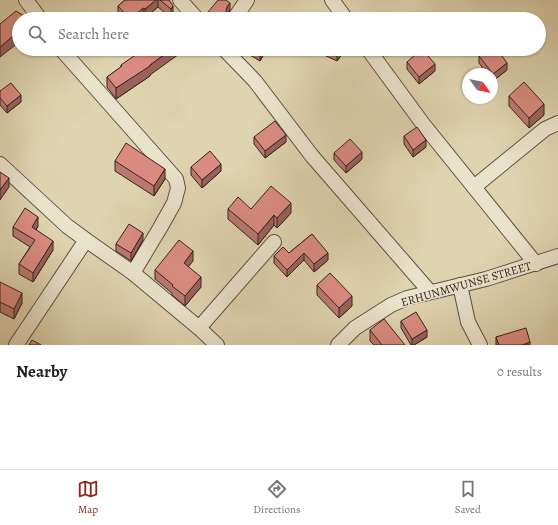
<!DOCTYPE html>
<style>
:root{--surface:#fff;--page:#f2f2f2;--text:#202124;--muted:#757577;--line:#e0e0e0;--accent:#8f2418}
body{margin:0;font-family:Alegreya,serif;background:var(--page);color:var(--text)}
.compass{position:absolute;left:462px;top:68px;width:36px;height:36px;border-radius:50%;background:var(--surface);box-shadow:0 1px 3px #0004;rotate:123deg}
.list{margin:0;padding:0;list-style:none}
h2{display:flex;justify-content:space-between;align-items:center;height:52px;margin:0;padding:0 16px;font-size:17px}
h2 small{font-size:13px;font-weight:400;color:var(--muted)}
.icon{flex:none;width:22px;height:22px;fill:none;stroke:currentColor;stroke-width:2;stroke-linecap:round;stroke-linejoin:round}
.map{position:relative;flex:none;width:558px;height:345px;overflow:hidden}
.search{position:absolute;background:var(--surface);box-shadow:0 1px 3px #0004;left:12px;right:12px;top:12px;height:44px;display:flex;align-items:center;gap:10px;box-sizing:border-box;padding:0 14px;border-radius:22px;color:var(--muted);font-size:15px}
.sheet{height:124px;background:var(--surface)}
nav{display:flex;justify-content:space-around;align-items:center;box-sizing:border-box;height:56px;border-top:1px solid var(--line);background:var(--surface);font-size:11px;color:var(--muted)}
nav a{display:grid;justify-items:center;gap:2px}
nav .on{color:var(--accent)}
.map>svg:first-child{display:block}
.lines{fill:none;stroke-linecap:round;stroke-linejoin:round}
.minor-casing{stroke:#5e5042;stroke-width:16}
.minor{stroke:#eae3cc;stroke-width:14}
.wall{fill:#bc7870;stroke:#33241d}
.shaded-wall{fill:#99625b;stroke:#33241d}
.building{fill:#db8c82;stroke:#33241d}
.labels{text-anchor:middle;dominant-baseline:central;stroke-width:3;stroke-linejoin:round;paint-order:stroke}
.street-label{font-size:12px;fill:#33241d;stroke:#eae3cc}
</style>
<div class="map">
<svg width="558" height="345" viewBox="0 0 558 345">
<rect width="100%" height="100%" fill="#dfd4b0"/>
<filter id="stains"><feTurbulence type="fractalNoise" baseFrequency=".005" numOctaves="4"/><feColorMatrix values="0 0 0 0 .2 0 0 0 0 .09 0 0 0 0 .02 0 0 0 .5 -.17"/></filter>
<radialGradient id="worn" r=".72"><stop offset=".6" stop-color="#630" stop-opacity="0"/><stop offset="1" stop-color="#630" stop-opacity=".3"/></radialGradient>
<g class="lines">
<g class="minor-casing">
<g id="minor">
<polyline points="26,0 40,19"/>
<polyline points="180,0 197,19"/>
<polyline points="332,0 346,19"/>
<polyline points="234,19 247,0"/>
<polyline points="61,49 176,179 178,188 174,203 160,228 133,273"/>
<polyline points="224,49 255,81 312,156 430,292"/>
<polyline points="368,49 423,124 536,264"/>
<polyline points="0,164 67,226 86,240 133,273 199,328 217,345"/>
<polyline points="474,187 545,129 558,123"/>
<polyline points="460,285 468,322 480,345"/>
<polyline points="199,328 274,242"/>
<polyline points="16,345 86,240"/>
<polyline points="338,345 355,328 391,305 407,298 486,279 558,256"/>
</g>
</g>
<use href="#minor" class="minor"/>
</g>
<g class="wall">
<polygon points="125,0 169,0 173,15 171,18 158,7 145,18 143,17 140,19 122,19 118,15 118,6"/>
<polygon points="230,10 227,16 230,19 208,19 208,12"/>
<polygon points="245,49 267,49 260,61 245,52"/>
<polygon points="320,49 346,49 337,61 320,53"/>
<polygon points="479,56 507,70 493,81 492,80 492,74 487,74 479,63"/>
<polygon points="407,62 435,71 419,84 407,69"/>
<polygon points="121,65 150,75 150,76 116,99 107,87 107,77 121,67"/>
<polygon points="0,91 21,102 7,113 0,105"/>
<polygon points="509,96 544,115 529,128 509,106"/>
<polygon points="404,136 426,147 413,157 404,144"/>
<polygon points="254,137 286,142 265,158 254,144"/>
<polygon points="334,153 362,159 346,173 334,160"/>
<polygon points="115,161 165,179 154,196 115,171"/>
<polygon points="191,167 221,171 202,188 191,175"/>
<polygon points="228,209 251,209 291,213 277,228 274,225 258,245 228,219"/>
<polygon points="38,226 36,230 53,250 33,282 19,274 19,264 30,247 13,236 13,227"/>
<polygon points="312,234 328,260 314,272 304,260 287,277 274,263 274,256 289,253"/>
<polygon points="143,240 131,261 116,251 116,244"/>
<polygon points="193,261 188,266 201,287 185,306 172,295 172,293 155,279 155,270"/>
<polygon points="0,282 22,303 14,319 0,312"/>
<polygon points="317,285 352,306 339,318 317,295"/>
<polygon points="401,321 427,337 414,345 411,345 401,328"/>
<polygon points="370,330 405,345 374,345 370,341"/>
<polygon points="496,337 530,345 496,345"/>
</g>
<g class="shaded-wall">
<polygon points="156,0 158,0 158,7 145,18 145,9"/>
<polygon points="230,3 230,10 227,14 226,19 226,12 227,7"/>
<polygon points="173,6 173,15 171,18 171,9"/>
<polygon points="143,8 143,17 140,19 134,19 134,16"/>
<polygon points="133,15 133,19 129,19 129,18"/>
<polygon points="19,31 19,42 0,57 0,47"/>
<polygon points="172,49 186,49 150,75 150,76 116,99 116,88 150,65"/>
<polygon points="263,49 267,49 260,61 260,54"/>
<polygon points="341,49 346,49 337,61 337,54"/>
<polygon points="507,63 507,70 493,81 493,74"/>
<polygon points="435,64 435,71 419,84 419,77"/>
<polygon points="21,95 21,102 7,113 7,106"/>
<polygon points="544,104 544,115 529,128 529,118"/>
<polygon points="286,135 286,142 265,158 265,151"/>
<polygon points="426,140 426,147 413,157 413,150"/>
<polygon points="362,152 362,159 346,173 346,166"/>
<polygon points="221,164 221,171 202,188 202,180"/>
<polygon points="165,169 165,179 154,196 154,186"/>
<polygon points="9,178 9,187 0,200 0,190"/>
<polygon points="291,203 291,213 277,228 277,218"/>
<polygon points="274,215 274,225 258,245 258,234"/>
<polygon points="38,217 38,226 32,236 32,227"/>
<polygon points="143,233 143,240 131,261 131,253"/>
<polygon points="53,241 53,250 33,282 33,273"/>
<polygon points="193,251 193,261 184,272 184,263"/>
<polygon points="304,253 304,260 287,277 287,270"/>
<polygon points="328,253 328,260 314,272 314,264"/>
<polygon points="201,277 201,287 185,306 185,296"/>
<polygon points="22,293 22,303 14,319 14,309"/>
<polygon points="352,296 352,306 339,318 339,308"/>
<polygon points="427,330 427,337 414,345 412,345 412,339"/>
<polygon points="530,342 530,345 522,345"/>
</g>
<g class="building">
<polygon points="125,0 156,0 145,9 143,8 134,16 133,15 129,18 118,6"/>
<polygon points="160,0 169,0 173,6 171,9"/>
<polygon points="218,0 226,0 230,3 227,7 226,12 226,15 230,19 216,19 208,12"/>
<polygon points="16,11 26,17 26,19 19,19 19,31 0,47 0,24"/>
<polygon points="244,13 252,19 238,19"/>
<polygon points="144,49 172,49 150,65 150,66 116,88 107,77 122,66 121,65"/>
<polygon points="252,49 263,49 260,54"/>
<polygon points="327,49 341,49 337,54"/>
<polygon points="422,49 435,64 419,77 407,62"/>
<polygon points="488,49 497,49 507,63 493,74 479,56"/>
<polygon points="524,82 544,104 529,118 509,96"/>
<polygon points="11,83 21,95 7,106 0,98 0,91"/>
<polygon points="275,121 286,135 265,151 254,137"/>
<polygon points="417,127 426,140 413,150 404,136"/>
<polygon points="350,139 362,152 346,166 334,153"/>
<polygon points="126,143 165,169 154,186 115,161"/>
<polygon points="210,151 221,164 202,180 191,167"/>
<polygon points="0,172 9,178 0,190"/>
<polygon points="271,186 291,203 277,218 274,215 258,234 228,209 238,197 251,209"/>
<polygon points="25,208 38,217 32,227 53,241 33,273 19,264 35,240 13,227"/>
<polygon points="129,224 143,233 131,253 116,244"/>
<polygon points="312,234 328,253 314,264 304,253 287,270 274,256 283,247 289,253"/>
<polygon points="179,240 193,251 184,263 201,277 185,296 172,286 173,285 155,270"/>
<polygon points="330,273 352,296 339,308 317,285"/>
<polygon points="0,282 22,293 14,309 0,302"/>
<polygon points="416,312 427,330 412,339 401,321"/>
<polygon points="384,319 405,345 382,345 370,330"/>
<polygon points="526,328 530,342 522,345 499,345 496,337"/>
<polygon points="32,340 41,345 29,345"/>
</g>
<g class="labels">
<g class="street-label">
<text transform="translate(466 284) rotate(-16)">ERHUNMWUNSE STREET</text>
</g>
</g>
<rect width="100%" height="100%" filter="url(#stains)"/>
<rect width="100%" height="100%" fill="url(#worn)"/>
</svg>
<svg class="compass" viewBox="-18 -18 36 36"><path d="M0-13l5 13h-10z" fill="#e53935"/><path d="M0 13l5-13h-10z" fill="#757577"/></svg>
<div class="search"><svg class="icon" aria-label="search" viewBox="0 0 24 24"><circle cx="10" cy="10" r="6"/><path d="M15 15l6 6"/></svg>Search here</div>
</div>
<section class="sheet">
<h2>Nearby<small>0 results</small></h2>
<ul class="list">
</ul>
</section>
<nav>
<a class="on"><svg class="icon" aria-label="map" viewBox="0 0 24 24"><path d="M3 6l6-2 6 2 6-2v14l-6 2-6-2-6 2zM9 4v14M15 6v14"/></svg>Map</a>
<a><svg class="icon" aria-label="directions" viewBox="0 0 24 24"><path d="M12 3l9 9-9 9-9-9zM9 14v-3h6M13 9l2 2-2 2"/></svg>Directions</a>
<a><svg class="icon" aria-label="saved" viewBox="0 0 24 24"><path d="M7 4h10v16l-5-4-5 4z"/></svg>Saved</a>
</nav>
